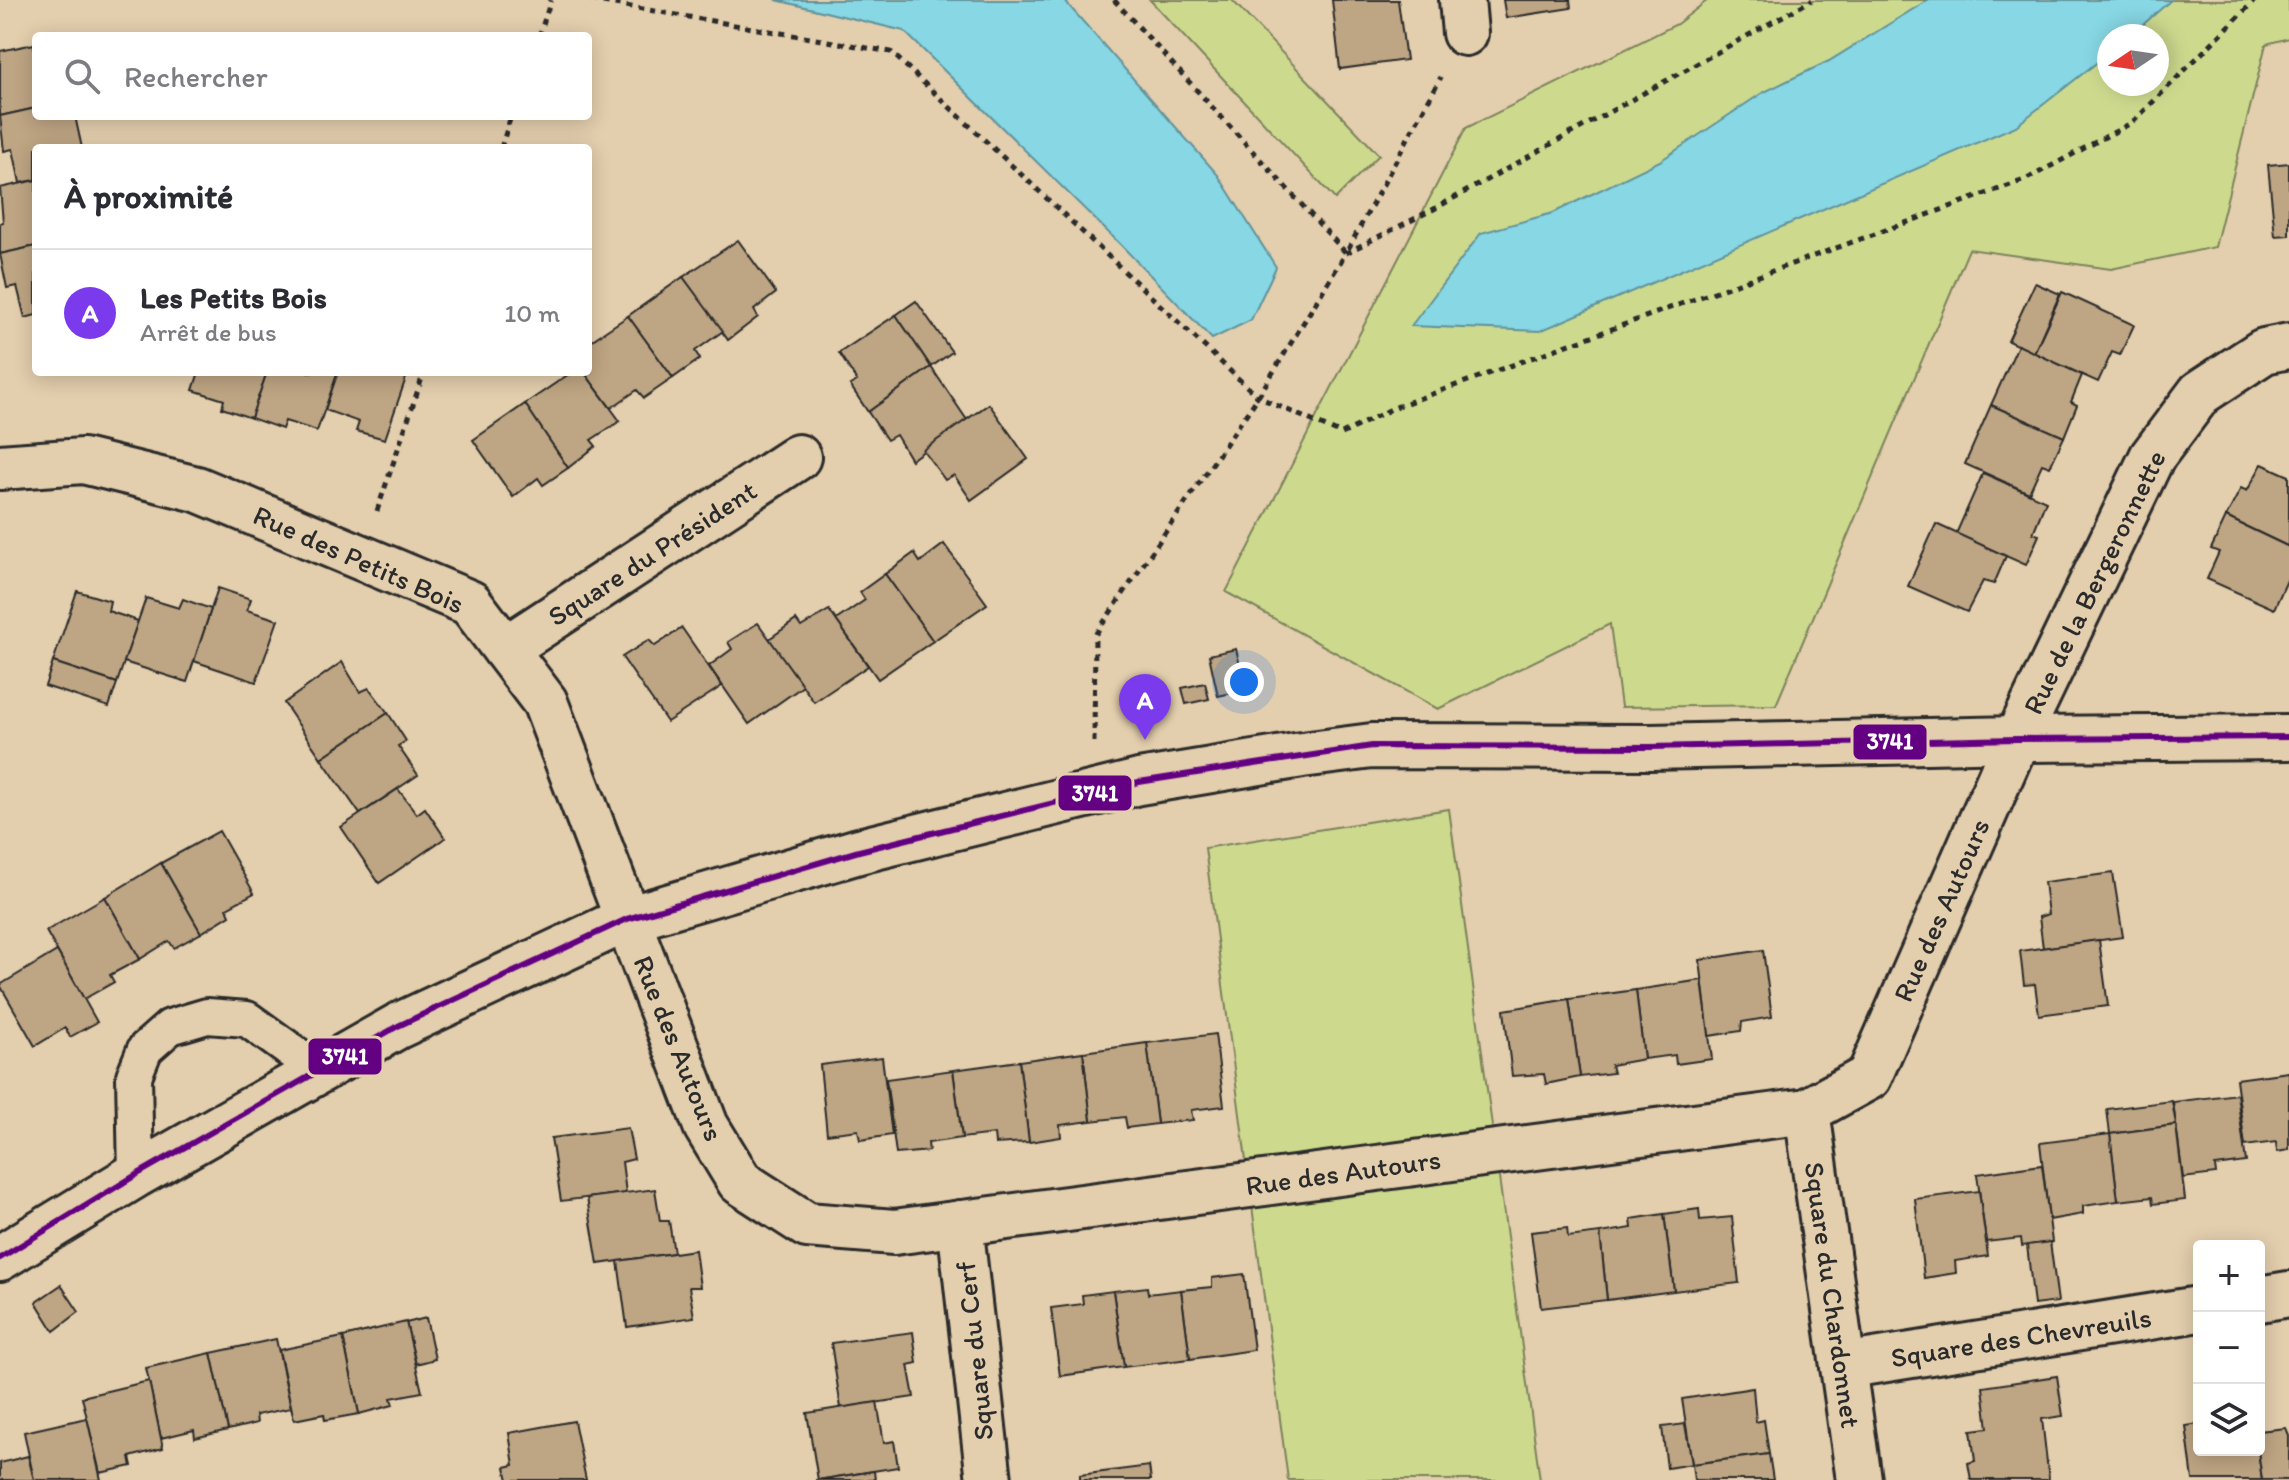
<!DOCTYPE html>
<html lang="fr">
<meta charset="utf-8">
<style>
:root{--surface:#fff;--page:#f2f2f3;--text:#2b2b33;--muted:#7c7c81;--line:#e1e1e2;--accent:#7c3aed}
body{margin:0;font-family:Itim,sans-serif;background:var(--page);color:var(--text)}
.controls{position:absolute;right:24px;bottom:24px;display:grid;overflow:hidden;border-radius:8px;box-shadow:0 4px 20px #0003}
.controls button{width:72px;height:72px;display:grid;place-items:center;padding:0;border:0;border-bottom:2px solid var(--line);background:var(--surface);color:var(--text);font:40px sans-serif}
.compass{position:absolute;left:2097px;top:24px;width:72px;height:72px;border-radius:50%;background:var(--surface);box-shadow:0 4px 20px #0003;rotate:257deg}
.you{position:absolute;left:1244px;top:682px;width:28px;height:28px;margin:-20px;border:6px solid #fff;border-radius:50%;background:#1a73e8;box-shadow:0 0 0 12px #1a73e833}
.badge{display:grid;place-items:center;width:52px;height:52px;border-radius:50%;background:var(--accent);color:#fff;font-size:26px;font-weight:700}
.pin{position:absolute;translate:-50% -66px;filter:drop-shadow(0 2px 4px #0008)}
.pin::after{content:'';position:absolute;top:42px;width:28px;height:24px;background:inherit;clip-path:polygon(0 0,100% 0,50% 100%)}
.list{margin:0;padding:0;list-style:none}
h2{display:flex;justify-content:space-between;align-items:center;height:104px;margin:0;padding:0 32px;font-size:34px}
h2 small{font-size:26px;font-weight:400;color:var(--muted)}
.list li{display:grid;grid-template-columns:52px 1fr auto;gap:24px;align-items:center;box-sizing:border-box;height:128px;padding:0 32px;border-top:2px solid var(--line)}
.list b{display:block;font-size:30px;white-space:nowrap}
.list p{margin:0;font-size:26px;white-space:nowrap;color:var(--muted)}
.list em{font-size:26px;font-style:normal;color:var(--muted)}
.icon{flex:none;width:44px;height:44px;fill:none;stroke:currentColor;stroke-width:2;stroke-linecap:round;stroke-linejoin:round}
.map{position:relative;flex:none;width:2289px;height:1480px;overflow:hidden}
.search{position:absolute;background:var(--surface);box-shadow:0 4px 20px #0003;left:32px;top:32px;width:560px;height:88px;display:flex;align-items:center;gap:20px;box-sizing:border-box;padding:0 28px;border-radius:8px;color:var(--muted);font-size:30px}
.panel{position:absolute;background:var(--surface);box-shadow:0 4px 20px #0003;left:32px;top:144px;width:560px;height:232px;border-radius:8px}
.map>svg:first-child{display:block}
.green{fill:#cdda8e;stroke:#7c825c;stroke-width:2;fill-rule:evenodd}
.water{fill:#87d7e4;stroke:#62929a;stroke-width:2}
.building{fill:#bea583;stroke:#2b2b2b;stroke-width:2}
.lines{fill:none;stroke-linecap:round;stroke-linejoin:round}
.lane-casing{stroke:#2b2b2b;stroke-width:40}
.street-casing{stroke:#2b2b2b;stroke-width:50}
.path{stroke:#2b2b2b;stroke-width:5;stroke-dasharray:6 6;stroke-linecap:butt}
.lane{stroke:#e3cead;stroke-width:34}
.street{stroke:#e3cead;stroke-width:44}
.bus-1-casing{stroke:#e3cead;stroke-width:12}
.bus-1{stroke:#640082;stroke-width:6}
.labels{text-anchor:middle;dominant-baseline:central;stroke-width:7;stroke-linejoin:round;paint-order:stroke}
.street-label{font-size:28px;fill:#2b2b2b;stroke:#e3cead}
.line-badge{stroke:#e3cead;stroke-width:3}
.badge-label{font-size:22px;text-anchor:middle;font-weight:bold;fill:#fff}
</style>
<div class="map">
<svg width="2289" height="1480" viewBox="0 0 2289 1480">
<rect width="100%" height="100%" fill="#e3cead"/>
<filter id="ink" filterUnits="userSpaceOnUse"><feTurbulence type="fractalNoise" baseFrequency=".0125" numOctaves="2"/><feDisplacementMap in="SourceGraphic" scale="16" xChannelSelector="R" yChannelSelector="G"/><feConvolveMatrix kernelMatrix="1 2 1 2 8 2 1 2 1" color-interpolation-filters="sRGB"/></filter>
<g filter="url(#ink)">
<g class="green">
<polygon points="1150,0 1232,0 1379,155 1335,199"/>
<path d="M 1708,0 L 2289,0 L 2289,38 L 2266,44 L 2215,247 L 2111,269 L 1969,249 L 1776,705 L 1621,707 L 1610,624 L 1438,709 L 1226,592 L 1466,128 L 1677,24 ZM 2109,36 L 2157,36 L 2157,84 L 2109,84 Z"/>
<polygon points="1449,809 1540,1480 1288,1480 1205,848"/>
</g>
<g class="water">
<polygon points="776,0 1064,0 1218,175 1276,267 1251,320 1212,339 1118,242 904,31"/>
<polygon points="1928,0 2171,0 2130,36 2109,36 2109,53 2016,126 1540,331 1411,326 1481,233 1553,213 1660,161 1762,93 1829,61"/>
</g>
<g class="building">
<polygon points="1332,0 1398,0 1406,60 1340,69"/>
<polygon points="1503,0 1570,0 1571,8 1506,18"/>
<polygon points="34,44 36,108 0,116 0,51"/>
<polygon points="36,108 36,116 75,116 82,148 36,148 36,180 20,183 13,149 4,151 0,116"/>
<polygon points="2289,163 2289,235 2275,236 2268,165"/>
<polygon points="36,180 36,246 0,254 0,223 3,222 0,188"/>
<polygon points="738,240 776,293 754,310 758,317 728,340 683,277"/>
<polygon points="36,246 36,315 25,318 17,286 7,288 0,254"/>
<polygon points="683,277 723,331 695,351 700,359 673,378 628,316"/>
<polygon points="2035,283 2060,294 2034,353 2008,341"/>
<polygon points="2062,292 2134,325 2120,355 2112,352 2098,382 2034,353"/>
<polygon points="916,301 952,352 931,367 896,315"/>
<polygon points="896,315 931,367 868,412 850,385 857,381 839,353"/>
<polygon points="628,316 673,378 644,398 637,390 611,408 584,372 588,372 588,343"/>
<polygon points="2018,345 2082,375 2071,402 2077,405 2064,437 1991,405"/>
<polygon points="931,367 967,420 911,460 896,435 887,440 868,412"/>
<polygon points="199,372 267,372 251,418 222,408 224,400 193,390"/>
<polygon points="267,372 338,372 317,431 285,421 282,429 251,418"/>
<polygon points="338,372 408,372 385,439 356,431 359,422 325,410"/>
<polygon points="572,372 584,372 620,421 591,440 596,446 568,468 525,404"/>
<polygon points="525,404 568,468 543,485 538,478 513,497 473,440"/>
<polygon points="989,404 1028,459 971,500 954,475 945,480 923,450"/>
<polygon points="1991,405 2064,437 2050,467 2042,464 2029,493 1965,464"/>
<polygon points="2262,464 2289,476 2289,547 2226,517 2241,488 2247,491"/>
<polygon points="1983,473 2046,501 2033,533 2039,535 2026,565 1956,534"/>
<polygon points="2226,517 2289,547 2289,576 2274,609 2207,579 2219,552 2211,549"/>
<polygon points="1936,524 2006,556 1994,584 1983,581 1967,612 1908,586"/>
<polygon points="944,544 987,604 933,641 885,574 914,553 920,562"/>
<polygon points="885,574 933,641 878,679 836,620 865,600 860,592"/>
<polygon points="218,588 251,599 247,610 278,620 256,682 194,661"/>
<polygon points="77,591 110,601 108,611 138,621 117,683 53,662"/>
<polygon points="146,598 179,608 183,599 211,609 187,682 124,662"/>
<polygon points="829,610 868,666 814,702 769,639 796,620 801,627"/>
<polygon points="758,623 803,686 749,724 709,666 732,649 728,642"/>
<polygon points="682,628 722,686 667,722 622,657 649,640 655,646"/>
<polygon points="1236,649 1246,690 1218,696 1209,655"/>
<polygon points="53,662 117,683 109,707 45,686"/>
<polygon points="342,662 360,692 369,688 388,713 321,758 284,703"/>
<polygon points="1205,683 1209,699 1186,704 1182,688"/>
<polygon points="388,713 406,741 398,746 418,775 360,814 321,758"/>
<polygon points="398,789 417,814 425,808 445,838 379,883 341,827"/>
<polygon points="219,831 254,893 227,908 230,915 201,933 161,863"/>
<polygon points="161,863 201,933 174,948 169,941 140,959 105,897"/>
<polygon points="2113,873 2123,937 2043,948 2039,917 2048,914 2044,882"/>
<polygon points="105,897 140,959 110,975 114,982 84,999 46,931"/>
<polygon points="2099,940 2108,1006 2039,1015 2035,984 2024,985 2020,951"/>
<polygon points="1763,950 1772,1017 1742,1022 1741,1031 1709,1036 1700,960"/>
<polygon points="57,951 97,1022 70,1037 65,1028 35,1046 0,985"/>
<polygon points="1702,980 1712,1059 1676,1064 1675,1055 1644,1059 1636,990"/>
<polygon points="1636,990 1644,1059 1611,1065 1613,1073 1580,1077 1569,999"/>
<polygon points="1569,999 1580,1077 1546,1084 1544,1074 1512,1076 1504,1010"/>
<polygon points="1215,1034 1224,1106 1191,1110 1193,1120 1157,1124 1147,1043"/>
<polygon points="1147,1043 1157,1124 1127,1128 1125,1117 1091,1121 1083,1052"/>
<polygon points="1083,1052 1091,1121 1060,1125 1061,1137 1029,1142 1019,1061"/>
<polygon points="882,1057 892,1135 860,1140 858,1130 827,1134 820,1065"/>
<polygon points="1019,1061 1029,1142 995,1144 994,1134 962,1138 953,1070"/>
<polygon points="953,1070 962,1138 928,1143 929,1151 896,1154 886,1079"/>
<polygon points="2289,1072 2289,1150 2277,1152 2276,1142 2245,1146 2236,1079"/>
<polygon points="2237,1094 2246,1162 2215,1166 2216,1174 2183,1178 2173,1102"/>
<polygon points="2172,1101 2176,1125 2110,1134 2107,1109"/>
<polygon points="2176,1125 2185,1200 2153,1204 2152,1197 2118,1201 2110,1134"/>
<polygon points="628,1128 634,1159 622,1162 626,1193 561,1201 551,1138"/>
<polygon points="2110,1134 2118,1201 2083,1206 2083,1214 2049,1220 2040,1143"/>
<polygon points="2042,1165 2052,1242 2022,1246 2021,1238 1986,1242 1977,1174"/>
<polygon points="655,1189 660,1221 669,1221 674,1253 598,1264 587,1198"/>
<polygon points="1979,1191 1988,1256 1955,1261 1956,1273 1924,1278 1915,1199"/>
<polygon points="1699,1209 1700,1220 1732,1217 1739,1283 1674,1291 1664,1214"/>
<polygon points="1664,1214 1674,1291 1607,1300 1600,1233 1632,1228 1631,1219"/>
<polygon points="1567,1228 1568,1237 1600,1233 1607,1300 1541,1308 1531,1232"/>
<polygon points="2050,1242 2058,1302 2034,1305 2027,1245"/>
<polygon points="695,1250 700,1287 689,1287 694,1317 627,1327 618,1261"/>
<polygon points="1244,1274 1254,1350 1190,1359 1181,1290 1212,1287 1212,1278"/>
<polygon points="61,1285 79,1312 54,1331 36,1302"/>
<polygon points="1147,1287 1148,1294 1181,1290 1190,1359 1124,1367 1113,1291"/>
<polygon points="1113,1291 1124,1367 1060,1376 1051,1308 1083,1304 1082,1295"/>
<polygon points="426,1318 435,1359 416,1364 406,1323"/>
<polygon points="406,1322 422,1392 391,1398 393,1405 359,1414 343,1337"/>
<polygon points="913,1332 917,1363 908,1365 914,1397 841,1408 831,1343"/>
<polygon points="343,1337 359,1414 325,1420 324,1414 294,1420 279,1350"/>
<polygon points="276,1339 291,1408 256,1415 257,1423 228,1430 211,1353"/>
<polygon points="211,1353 228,1430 195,1438 194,1430 161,1438 146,1368"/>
<polygon points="2057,1376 2063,1416 2042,1419 2049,1480 1971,1480 1968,1463 1975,1461 1971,1430 1988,1428 1983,1387"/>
<polygon points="149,1381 163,1448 130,1457 132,1466 100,1473 82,1397"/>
<polygon points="1753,1388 1756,1422 1764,1420 1769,1454 1692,1464 1682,1399"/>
<polygon points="877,1402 884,1443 894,1441 898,1467 818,1480 807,1413"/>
<polygon points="87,1418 101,1480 34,1480 24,1432"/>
<polygon points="574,1421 586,1480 508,1480 505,1467 514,1465 509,1433"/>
<polygon points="1685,1424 1692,1464 1667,1468 1662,1427"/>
<polygon points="2199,1424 2199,1450 2258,1450 2262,1480 2193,1480 2186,1426"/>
<polygon points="2286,1428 2289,1435 2289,1480 2262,1480 2258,1450 2259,1431"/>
<polygon points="1769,1454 1773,1480 1694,1480 1692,1464"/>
<polygon points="28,1456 34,1480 0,1480 0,1463"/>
<polygon points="1149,1466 1151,1480 1080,1480 1080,1475"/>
<polygon points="874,1471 875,1480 815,1480 818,1480"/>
</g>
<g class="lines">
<g class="lane-casing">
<polyline id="lane" points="136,1175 134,1076 145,1049 170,1027 207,1016 247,1019 319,1071"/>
</g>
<g class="street-casing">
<g id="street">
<polyline points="1462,0 1465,33"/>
<polyline points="0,467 83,461 197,489 470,603 545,702 706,1126 740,1182 807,1225 894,1232 1807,1111 1869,1077 2017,739 2152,457 2200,393 2264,351 2289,346"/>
<polyline points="505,649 798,457"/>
<polyline points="1807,1111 1859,1480"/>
<polyline points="960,1223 989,1480"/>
<polyline points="0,1258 136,1175 398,1026 627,919 859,851 1139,782 1302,755 1372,746 1650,747 2017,739 2289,737"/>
<polyline points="2259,1299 2289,1294"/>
<polyline points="1843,1366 2199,1309"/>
</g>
</g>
<g class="path">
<polyline points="591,0 891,52 1258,397 1342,434 1393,408 2027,179 2133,122 2255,0"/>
<polyline points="1114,0 1346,253 1441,77"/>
<polyline points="539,36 551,0"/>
<polyline points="501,148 511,116"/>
<polyline points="377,511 424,372"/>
<polyline points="1094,742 1095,635 1258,397 1346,253 1434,209 1812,0"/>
</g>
<use href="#lane" class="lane"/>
<use href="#street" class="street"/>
<g class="bus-1-casing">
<polyline id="bus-1" points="0,1258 136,1175 398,1026 627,919 859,851 1139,782 1372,746 1650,747 2017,739 2289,737"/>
</g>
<use href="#bus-1" class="bus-1"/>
</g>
</g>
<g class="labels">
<g class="street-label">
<text transform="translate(652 553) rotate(-33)">Square du Président</text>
<text transform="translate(359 559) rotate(24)">Rue des Petits Bois</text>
<text transform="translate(2094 582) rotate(-64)">Rue de la Bergeronnette</text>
<text transform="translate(1941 910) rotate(-66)">Rue des Autours</text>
<text transform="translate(679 1048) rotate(68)">Rue des Autours</text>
<text transform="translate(1343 1172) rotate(-8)">Rue des Autours</text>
<text transform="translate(1833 1295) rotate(82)">Square du Chardonnet</text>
<text transform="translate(2021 1337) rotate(-9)">Square des Chevreuils</text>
<text transform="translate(974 1351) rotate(-96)">Square du Cerf</text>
</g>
</g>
<g class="line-badge">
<rect x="1852" y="723" width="76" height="38" rx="8" fill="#640082"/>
<rect x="1057" y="774" width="76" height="38" rx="8" fill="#640082"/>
<rect x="307" y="1037" width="76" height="39" rx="8" fill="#640082"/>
</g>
<g class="badge-label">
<text x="1890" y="749">3741</text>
<text x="1095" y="801">3741</text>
<text x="345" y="1064">3741</text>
</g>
</svg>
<div class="controls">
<button>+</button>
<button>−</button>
<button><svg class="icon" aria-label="layers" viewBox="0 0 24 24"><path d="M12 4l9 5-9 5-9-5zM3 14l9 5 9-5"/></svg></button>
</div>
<svg class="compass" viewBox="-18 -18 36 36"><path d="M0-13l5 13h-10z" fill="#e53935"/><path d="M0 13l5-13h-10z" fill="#7c7c81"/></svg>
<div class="you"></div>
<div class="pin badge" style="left:1145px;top:740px">A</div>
<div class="search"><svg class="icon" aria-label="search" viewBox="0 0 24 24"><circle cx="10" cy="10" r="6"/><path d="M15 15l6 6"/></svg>Rechercher</div>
<section class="panel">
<h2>À proximité<small></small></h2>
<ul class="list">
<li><span class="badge">A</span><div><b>Les Petits Bois</b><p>Arrêt de bus</p></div><em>10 m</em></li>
</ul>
</section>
</div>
